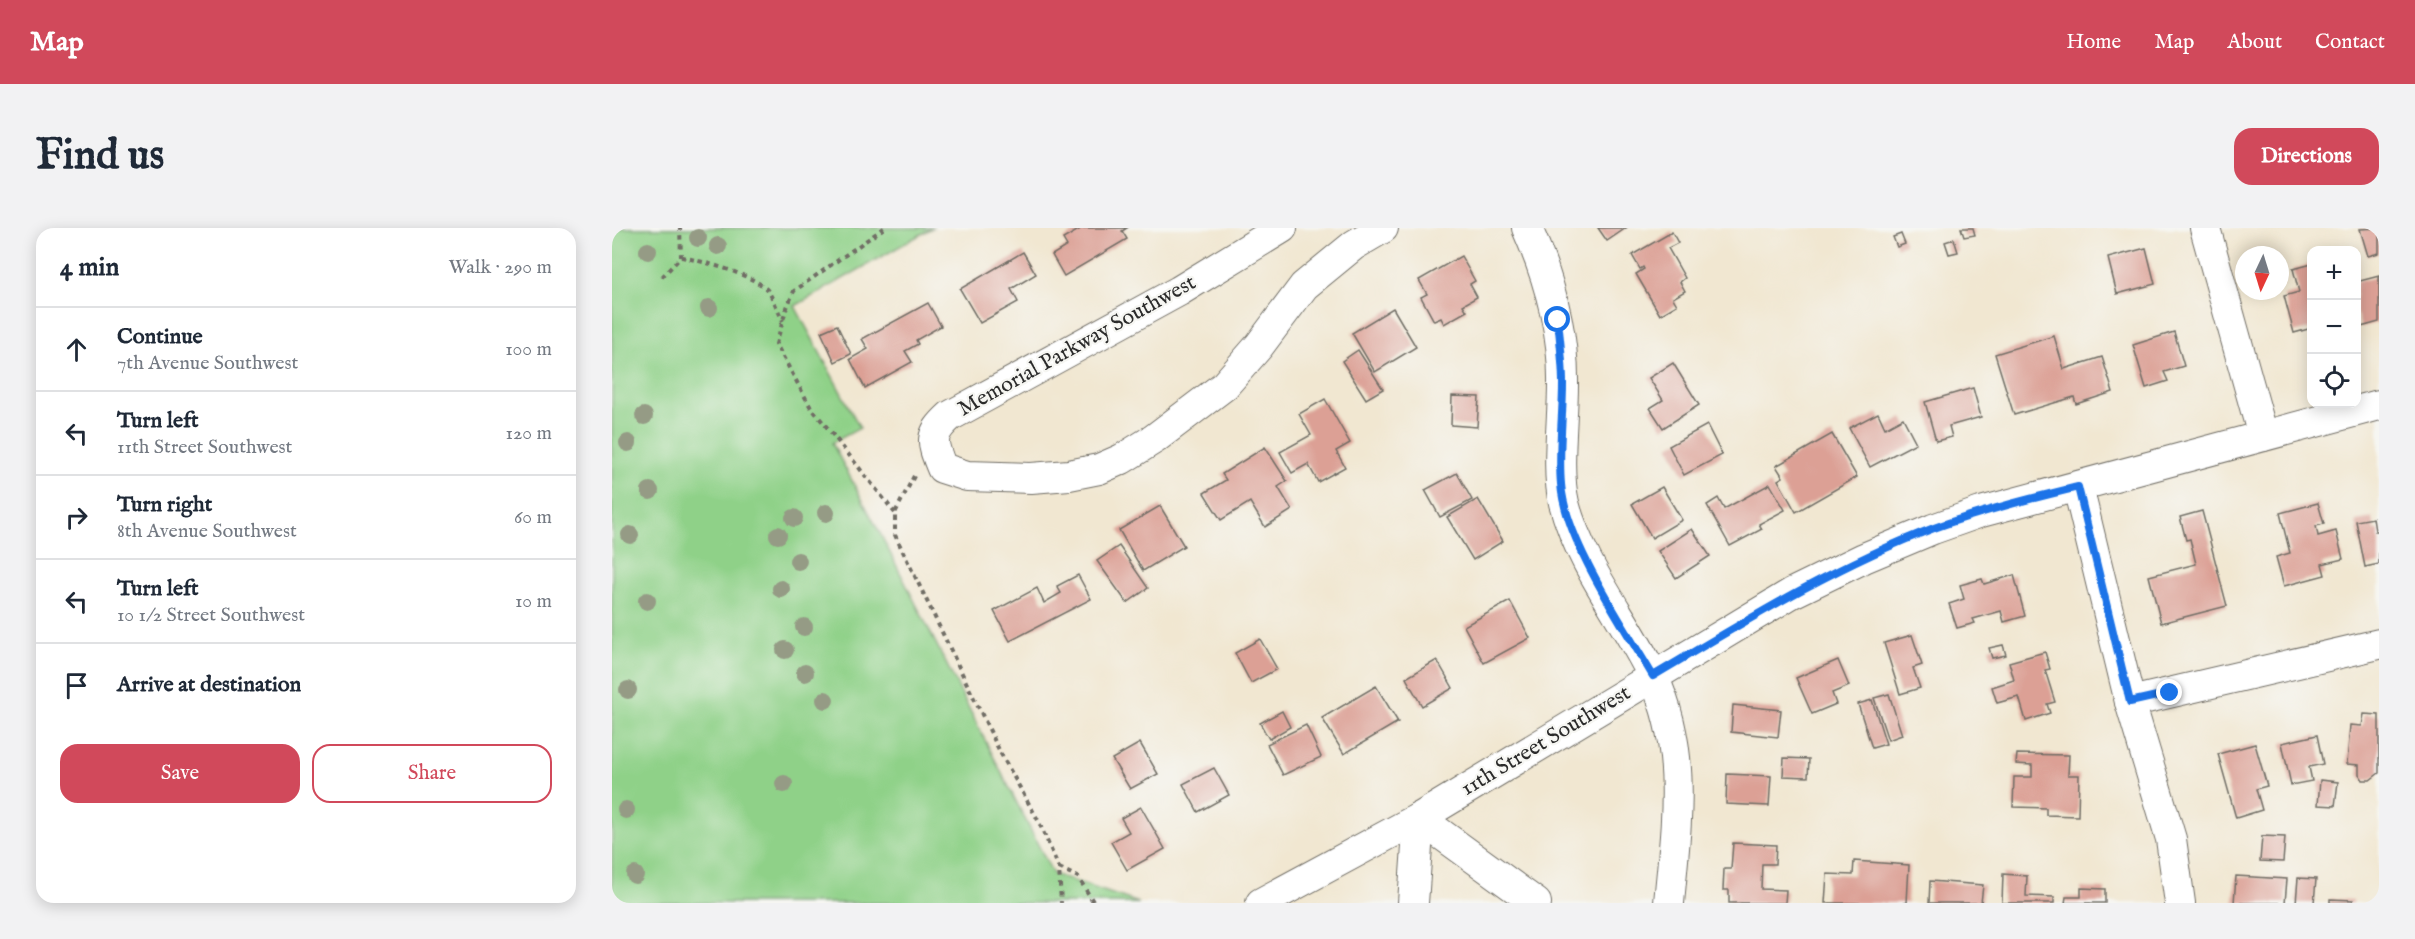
<!DOCTYPE html>
<meta charset="utf-8">
<style>
:root{--surface:#fff;--page:#f2f2f3;--text:#1f2937;--muted:#747a83;--line:#e0e1e3;--accent:#d1495b}
body{margin:0;font-family:"IM FELL English",serif;background:var(--page);color:var(--text)}
.controls{position:absolute;right:18px;top:18px;display:grid;overflow:hidden;border-radius:12px;box-shadow:0 3px 15px #0003}
.controls button{width:54px;height:54px;display:grid;place-items:center;padding:0;border:0;border-bottom:2px solid var(--line);background:var(--surface);color:var(--text);font:30px sans-serif}
.compass{position:absolute;left:1623px;top:18px;width:54px;height:54px;border-radius:50%;background:var(--surface);box-shadow:0 3px 15px #0003;rotate:184deg}
.stop{position:absolute;width:18px;height:18px;margin:-14px;border:4px solid #1a73e8;border-radius:50%;background:#fff}
.stop.end{background:#1a73e8;border-color:#fff;box-shadow:0 2px 6px #0008}
.list{margin:0;padding:0;list-style:none}
h2{display:flex;justify-content:space-between;align-items:center;height:78px;margin:0;padding:0 24px;font-size:26px}
h2 small{font-size:20px;font-weight:400;color:var(--muted)}
.list li{display:grid;grid-template-columns:39px 1fr auto;gap:18px;align-items:center;box-sizing:border-box;height:84px;padding:0 24px;border-top:2px solid var(--line)}
.list b{display:block;font-size:22px;white-space:nowrap}
.list p{margin:0;font-size:20px;white-space:nowrap;color:var(--muted)}
.list em{font-size:20px;font-style:normal;color:var(--muted)}
.actions{display:flex;gap:12px;padding:18px 24px}
.actions a{flex:1;padding:14px 0;border:2px solid var(--accent);border-radius:18px;text-align:center;font-size:21px;color:var(--accent)}
.actions .main{background:var(--accent);color:#fff}
.icon{flex:none;width:33px;height:33px;fill:none;stroke:currentColor;stroke-width:2;stroke-linecap:round;stroke-linejoin:round}
.map{position:relative;flex:none;width:1767px;height:675px;overflow:hidden;border-radius:18px}
header{display:flex;align-items:center;gap:36px;box-sizing:border-box;height:84px;padding:0 30px;background:var(--accent);color:#fff}
header strong{font-size:28px}
nav{display:flex;gap:33px;margin-inline-start:auto;font-size:21px}
.intro{display:flex;align-items:center;justify-content:space-between;box-sizing:border-box;height:144px;padding:0 36px}
h1{margin:0;font-size:42px}
.button{padding:15px 27px;border-radius:18px;background:var(--accent);color:#fff;font-size:21px;font-weight:700}
main{display:flex;gap:36px;padding:0 36px}
aside{flex:1;background:var(--surface);border-radius:18px;box-shadow:0 3px 15px #0003}
.map>svg:first-child{display:block}
.green{fill:#8fd188;stroke:#5d7e5a;stroke-width:1.5}
.building{fill:#dca095}
.lines{fill:none;stroke-linecap:round;stroke-linejoin:round}
.minor-casing{stroke:#706d65;stroke-width:32}
.path{stroke:#706d65;stroke-width:4;stroke-dasharray:4.5 4.5;stroke-linecap:butt}
.minor{stroke:#fff;stroke-width:30}
.tree{fill:#959b85}
.route{stroke:#1a73e8;stroke-width:8}
.labels{text-anchor:middle;dominant-baseline:central;stroke-width:4.5;stroke-linejoin:round;paint-order:stroke}
.street-label{font-size:22px;fill:#2b2b2b;stroke:#f6f6f2}
</style>
<header>
<strong>Map</strong>
<nav><a>Home</a><a>Map</a><a>About</a><a>Contact</a></nav>
</header>
<div class="intro"><h1>Find us</h1><a class="button">Directions</a></div>
<main>
<aside>
<h2>4 min<small>Walk · 290 m</small></h2>
<ul class="list">
<li><svg class="icon" aria-label="ahead" viewBox="0 0 24 24"><path d="M12 20V5M6 11l6-6 6 6"/></svg><div><b>Continue</b><p>7th Avenue Southwest</p></div><em>100 m</em></li>
<li><svg class="icon" aria-label="left" viewBox="0 0 24 24"><path d="M17 20v-9H6M10 6l-5 5 5 5"/></svg><div><b>Turn left</b><p>11th Street Southwest</p></div><em>120 m</em></li>
<li><svg class="icon" aria-label="right" viewBox="0 0 24 24"><path d="M7 20v-9h11M14 6l5 5-5 5"/></svg><div><b>Turn right</b><p>8th Avenue Southwest</p></div><em>60 m</em></li>
<li><svg class="icon" aria-label="left" viewBox="0 0 24 24"><path d="M17 20v-9H6M10 6l-5 5 5 5"/></svg><div><b>Turn left</b><p>10 1/2 Street Southwest</p></div><em>10 m</em></li>
<li><svg class="icon" aria-label="arrive" viewBox="0 0 24 24"><path d="M6 21V4h12l-3 4 3 4H6"/></svg><div><b>Arrive at destination</b></div></li>
</ul>
<div class="actions"><a class="main">Save</a><a>Share</a></div>
</aside>
<div class="map">
<svg width="1767" height="675" viewBox="0 0 1767 675">
<rect width="100%" height="100%" fill="#f6f6f2"/>
<filter id="ink" filterUnits="userSpaceOnUse"><feTurbulence type="fractalNoise" baseFrequency=".0167" numOctaves="2"/><feDisplacementMap in="SourceGraphic" scale="12" xChannelSelector="R" yChannelSelector="G"/><feConvolveMatrix kernelMatrix="1 2 1 2 8 2 1 2 1" color-interpolation-filters="sRGB"/></filter>
<filter id="wash" filterUnits="userSpaceOnUse"><feTurbulence type="fractalNoise" baseFrequency=".008" numOctaves="4" result="noise"/><feDisplacementMap in="SourceGraphic" scale="24" xChannelSelector="R" yChannelSelector="G"/><feGaussianBlur stdDeviation="1.35" result="paint"/><feColorMatrix in="noise" values="0 0 0 0 0 0 0 0 0 0 0 0 0 0 0 0 0 1.4 0 .05"/><feComposite in="paint" operator="in"/></filter>
<g filter="url(#wash)">
<rect width="100%" height="100%" fill="#f1e7d1"/>
<polygon class="green" points="0,0 320,0 183,78 248,200 220,215 270,309 441,646 527,675 0,675"/>
<g id="blocks">
<g class="building">
<polygon points="470,0 515,0 510,3 515,11 452,48 440,27 455,18 451,11"/>
<polygon points="986,0 1014,0 995,13"/>
<polygon points="1349,0 1361,0 1363,7 1352,9"/>
<polygon points="1767,0 1767,25 1756,28 1748,1"/>
<polygon points="1060,4 1066,15 1056,20 1073,50 1068,54 1073,63 1061,70 1065,77 1048,87 1024,46 1032,41 1031,39 1028,41 1020,27"/>
<polygon points="1289,6 1293,16 1285,19 1281,9"/>
<polygon points="1342,11 1346,24 1337,26 1333,14"/>
<polygon points="1534,20 1543,56 1505,66 1496,30"/>
<polygon points="411,24 424,46 399,61 406,74 368,95 348,61"/>
<polygon points="849,28 863,53 858,56 865,69 851,77 855,83 832,96 829,90 822,93 809,69 815,66 807,52"/>
<polygon points="1700,36 1700,100 1682,105 1672,68 1687,64 1681,41"/>
<polygon points="1767,48 1767,94 1749,99 1744,84 1744,54"/>
<polygon points="316,75 329,98 304,112 306,116 293,123 300,134 253,160 238,131 256,121 250,111"/>
<polygon points="781,80 804,119 763,144 740,105"/>
<polygon points="225,97 239,126 223,134 209,104"/>
<polygon points="1562,104 1572,138 1552,144 1556,153 1534,160 1521,117"/>
<polygon points="1442,108 1452,141 1490,129 1501,164 1464,176 1462,169 1402,187 1383,126"/>
<polygon points="746,122 771,161 754,171 730,133"/>
<polygon points="1061,135 1087,177 1051,200 1038,180 1051,172 1037,150"/>
<polygon points="1361,160 1369,189 1337,198 1340,209 1324,213 1313,174"/>
<polygon points="840,168 867,169 865,199 839,197"/>
<polygon points="713,171 738,215 724,223 733,239 706,254 696,236 680,245 668,224 699,207 687,186"/>
<polygon points="1266,185 1273,200 1291,190 1304,215 1258,239 1237,200"/>
<polygon points="1095,197 1110,227 1072,247 1057,218"/>
<polygon points="1220,206 1245,249 1184,284 1166,252 1171,249 1164,238"/>
<polygon points="653,219 675,253 666,259 680,282 653,299 638,274 609,292 592,265 614,252 610,246"/>
<polygon points="845,245 860,272 828,289 813,262"/>
<polygon points="1158,256 1173,282 1147,296 1150,301 1118,318 1095,277 1106,270 1112,281"/>
<polygon points="1050,259 1070,292 1040,310 1020,276"/>
<polygon points="866,271 891,313 861,332 835,289"/>
<polygon points="1706,275 1712,296 1704,298 1706,308 1724,303 1731,331 1710,336 1713,347 1672,358 1664,329 1678,325 1668,285"/>
<polygon points="548,278 572,318 531,343 507,302"/>
<polygon points="1590,283 1615,378 1549,395 1537,348 1584,336 1578,311 1574,312 1568,289"/>
<polygon points="1761,290 1763,303 1767,303 1767,336 1753,339 1744,293"/>
<polygon points="1080,301 1098,328 1064,350 1046,323"/>
<polygon points="507,318 536,360 515,375 485,333"/>
<polygon points="466,347 479,371 398,413 382,383 425,360 432,375 449,365 445,358"/>
<polygon points="1402,347 1413,388 1392,394 1389,383 1361,391 1363,395 1345,400 1337,376 1352,371 1348,357 1370,351 1372,356"/>
<polygon points="898,373 918,410 872,435 852,398"/>
<polygon points="1300,407 1310,437 1301,440 1308,460 1288,466 1272,415"/>
<polygon points="648,411 665,441 639,455 623,425"/>
<polygon points="1391,417 1394,427 1380,430 1377,420"/>
<polygon points="1433,424 1438,441 1433,442 1443,474 1435,476 1438,485 1414,493 1407,469 1385,475 1380,459 1402,452 1397,434"/>
<polygon points="825,432 841,460 810,478 794,450"/>
<polygon points="1226,432 1237,458 1220,465 1224,476 1200,486 1184,450"/>
<polygon points="764,458 786,494 732,526 710,490"/>
<polygon points="1277,466 1290,507 1276,512 1262,470"/>
<polygon points="1260,472 1274,516 1260,520 1246,476"/>
<polygon points="1121,477 1169,482 1166,509 1119,504"/>
<polygon points="670,483 678,499 657,511 648,495"/>
<polygon points="1752,486 1767,487 1767,545 1758,552 1751,552 1747,546 1747,537 1735,536 1738,497 1750,498"/>
<polygon points="694,497 709,529 671,547 655,516"/>
<polygon points="1705,507 1711,536 1697,539 1700,553 1679,557 1670,515"/>
<polygon points="528,515 546,546 518,561 500,531"/>
<polygon points="1643,516 1655,558 1644,561 1650,582 1624,590 1606,526"/>
<polygon points="1405,526 1457,527 1456,547 1467,547 1466,588 1434,587 1434,580 1401,579 1402,549 1420,549 1420,537 1404,536"/>
<polygon points="1172,530 1197,531 1196,549 1171,548"/>
<polygon points="602,540 617,567 586,584 571,556"/>
<polygon points="1115,546 1159,548 1157,578 1114,576"/>
<polygon points="1708,552 1726,554 1723,578 1706,577"/>
<polygon points="529,579 553,621 515,642 499,614 517,604 509,590"/>
<polygon points="1650,608 1673,609 1671,634 1648,633"/>
<polygon points="1121,615 1164,617 1163,636 1150,636 1149,661 1174,662 1173,675 1117,675 1117,662 1111,662 1112,641 1119,641"/>
<polygon points="1242,633 1297,637 1295,675 1213,675 1215,646 1241,647"/>
<polygon points="1391,646 1415,648 1414,668 1442,669 1442,675 1390,675"/>
<polygon points="1624,648 1675,651 1673,675 1622,675"/>
<polygon points="1686,650 1704,651 1702,675 1684,675"/>
<polygon points="1318,653 1371,657 1369,675 1317,675"/>
<polygon points="1469,660 1493,661 1493,675 1453,675 1454,669 1469,669"/>
<polygon points="1718,671 1741,672 1741,675 1718,675"/>
</g>
</g>
</g>
<g filter="url(#ink)">
<use href="#blocks" fill-opacity="0" stroke="#706d65" stroke-width="1.5"/>
<g class="lines">
<g class="minor-casing">
<g id="minor">
<path d="M 670,0 L 567,63 L 338,188 C 316,208 320,215 330,240 L 355,248 L 419,250 L 457,247 L 487,241 L 510,231 L 542,211 L 612,158 L 647,118 L 692,58 L 742,17 L 771,0"/>
<path d="M 915,0 C 937,50 952,102 951,157 C 951,192 944,242 952,275 C 969,339 1013,390 1041,448 C 1076,524 1064,595 1057,675"/>
<polyline points="1593,0 1651,208"/>
<polyline points="1466,259 1518,474 1559,611 1568,675"/>
<polyline points="1518,474 1767,416"/>
<polyline points="807,590 924,675"/>
<polyline points="649,675 807,590 1180,365 1252,330 1321,301 1369,284 1767,177"/>
<polyline points="801,675 807,590"/>
</g>
</g>
<g class="path">
<polyline points="272,0 182,63 174,82 164,116 198,178 283,285"/>
<path d="M 69,29 C 87,32 146,48 156,63 C 162,72 166,83 171,93"/>
<polyline points="50,49 69,29 68,0"/>
<polyline points="302,248 283,285 283,307 389,526 426,592 447,640 449,675"/>
<polyline points="447,640 466,649 482,675"/>
</g>
<use href="#minor" class="minor"/>
</g>
<g class="tree">
<circle cx="86" cy="10" r="9"/>
<circle cx="106" cy="18" r="9"/>
<circle cx="36" cy="23" r="9"/>
<circle cx="97" cy="80" r="9"/>
<circle cx="32" cy="188" r="9"/>
<circle cx="16" cy="215" r="9"/>
<circle cx="38" cy="263" r="9"/>
<circle cx="214" cy="285" r="9"/>
<circle cx="182" cy="290" r="9"/>
<circle cx="18" cy="307" r="9"/>
<circle cx="166" cy="307" r="9"/>
<circle cx="186" cy="333" r="9"/>
<circle cx="169" cy="361" r="9"/>
<circle cx="35" cy="373" r="9"/>
<circle cx="192" cy="399" r="9"/>
<circle cx="173" cy="422" r="9"/>
<circle cx="193" cy="445" r="9"/>
<circle cx="16" cy="462" r="9"/>
<circle cx="213" cy="472" r="9"/>
<circle cx="172" cy="556" r="9"/>
<circle cx="14" cy="582" r="9"/>
<circle cx="23" cy="647" r="9"/>
</g>
</g>
<g class="lines" filter="url(#ink)">
<path class="route" d="M 946,92 C 948,113 951,135 951,156 C 951,189 946,223 949,256 C 953,313 1012,398 1041,448 C 1132,394 1222,338 1322,300 C 1369,283 1417,271 1466,259 L 1518,474 L 1558,465"/>
</g>
<g class="labels">
<g class="street-label">
<text transform="translate(465 118) rotate(-29)">Memorial Parkway Southwest</text>
<text transform="translate(934 513) rotate(-31)">11th Street Southwest</text>
</g>
</g>
</svg>
<div class="controls">
<button>+</button>
<button>−</button>
<button><svg class="icon" aria-label="locate" viewBox="0 0 24 24"><circle cx="12" cy="12" r="6"/><path d="M12 2v4M12 18v4M2 12h4M18 12h4"/></svg></button>
</div>
<svg class="compass" viewBox="-18 -18 36 36"><path d="M0-13l5 13h-10z" fill="#e53935"/><path d="M0 13l5-13h-10z" fill="#747a83"/></svg>
<div class="stop" style="left:946px;top:92px"></div>
<div class="stop end" style="left:1558px;top:465px"></div>
</div>
</main>
